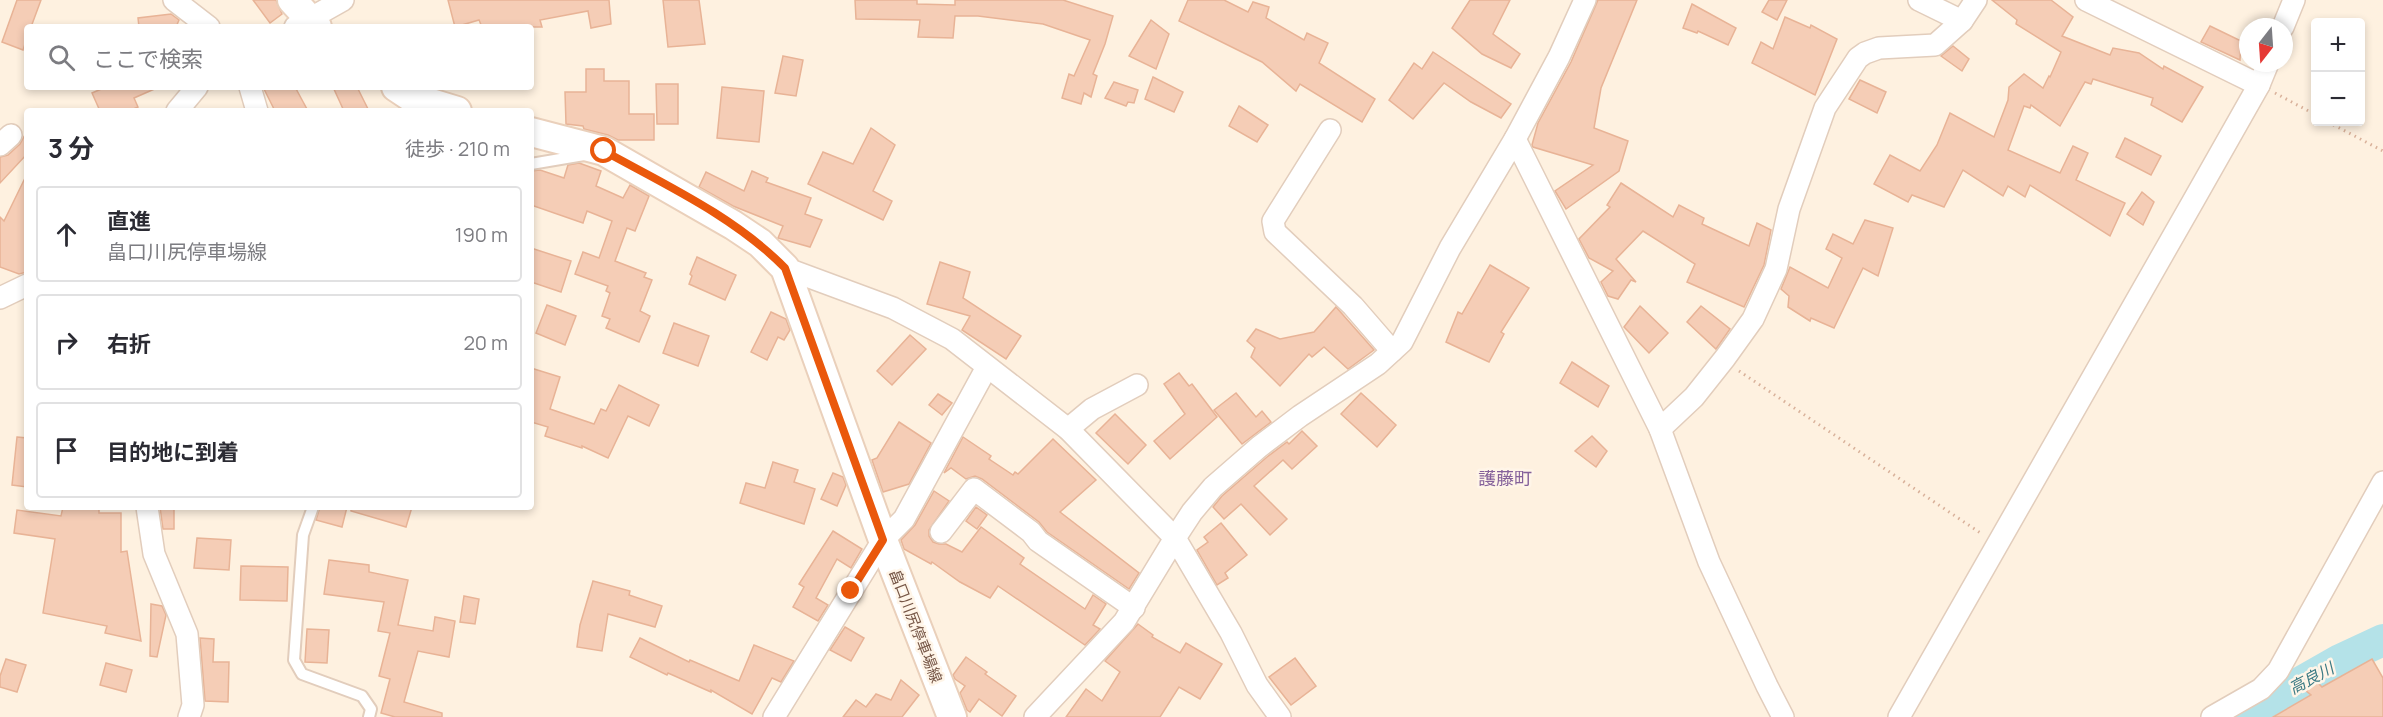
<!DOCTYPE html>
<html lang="ja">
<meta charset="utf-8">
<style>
:root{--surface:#fff;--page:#f7f7f7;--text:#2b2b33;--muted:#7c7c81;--line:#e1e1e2}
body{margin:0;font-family:Manrope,"Noto Sans JP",sans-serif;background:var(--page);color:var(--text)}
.controls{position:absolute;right:18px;top:18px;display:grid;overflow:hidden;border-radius:6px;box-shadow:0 3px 9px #0003}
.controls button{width:54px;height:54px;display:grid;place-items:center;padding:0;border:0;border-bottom:2px solid var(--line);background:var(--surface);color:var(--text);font:30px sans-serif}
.compass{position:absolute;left:2239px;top:18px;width:54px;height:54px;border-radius:50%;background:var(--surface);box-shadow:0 3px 9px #0003;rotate:197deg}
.stop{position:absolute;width:18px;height:18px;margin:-14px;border:4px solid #ea580c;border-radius:50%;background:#fff}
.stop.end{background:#ea580c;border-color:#fff;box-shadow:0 2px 6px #0008}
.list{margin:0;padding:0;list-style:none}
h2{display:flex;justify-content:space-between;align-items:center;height:78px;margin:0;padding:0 24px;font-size:26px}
h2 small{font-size:20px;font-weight:400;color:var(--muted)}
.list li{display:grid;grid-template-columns:39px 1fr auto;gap:18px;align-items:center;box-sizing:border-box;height:96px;margin:0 12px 12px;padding:0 12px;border:2px solid var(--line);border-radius:6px}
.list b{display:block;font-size:22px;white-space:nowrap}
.list p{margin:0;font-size:20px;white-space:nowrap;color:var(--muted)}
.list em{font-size:20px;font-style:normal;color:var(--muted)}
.icon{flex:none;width:33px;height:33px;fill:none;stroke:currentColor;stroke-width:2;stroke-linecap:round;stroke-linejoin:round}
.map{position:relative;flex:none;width:2383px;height:717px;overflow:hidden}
.search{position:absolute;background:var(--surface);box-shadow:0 3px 9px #0003;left:24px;top:24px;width:510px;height:66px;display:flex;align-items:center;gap:15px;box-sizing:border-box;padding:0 21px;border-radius:6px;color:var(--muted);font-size:22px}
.panel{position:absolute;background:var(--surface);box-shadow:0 3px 9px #0003;left:24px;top:108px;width:510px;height:402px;border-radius:6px}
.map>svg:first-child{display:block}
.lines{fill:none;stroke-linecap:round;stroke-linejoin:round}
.river{stroke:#b4e2e8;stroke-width:32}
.building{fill:#f5cdb6;stroke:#e8b396;stroke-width:1.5}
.lane-casing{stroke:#e2cdbc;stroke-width:14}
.street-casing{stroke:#e2cdbc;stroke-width:24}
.secondary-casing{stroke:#ead0bb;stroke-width:32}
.path{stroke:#d9b19a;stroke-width:3;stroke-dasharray:1.5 4.5;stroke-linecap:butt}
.lane{stroke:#fff;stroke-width:10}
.street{stroke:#fff;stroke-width:21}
.secondary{stroke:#fff;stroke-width:28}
.route{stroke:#ea580c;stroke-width:8}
.labels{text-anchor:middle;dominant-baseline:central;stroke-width:5;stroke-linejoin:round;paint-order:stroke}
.street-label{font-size:15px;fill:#765646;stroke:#fff5e8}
.water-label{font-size:16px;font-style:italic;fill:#3b7a84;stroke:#fff5e8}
.quarter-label{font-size:18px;fill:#85619a;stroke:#fff5e8}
</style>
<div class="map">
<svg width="2383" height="717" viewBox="0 0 2383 717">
<rect width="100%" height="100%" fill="#fef1e0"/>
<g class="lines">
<polyline class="river" points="2240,717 2340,660 2383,640"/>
</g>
<g class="building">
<polygon points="17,0 41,0 31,27 27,27 27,38 23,50 2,42"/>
<polygon points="253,0 276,0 282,14 270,23"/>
<polygon points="448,0 609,0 611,24 591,28 588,11 540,20 542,27 482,27 479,20 455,27"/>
<polygon points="663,0 699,0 705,44 668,47"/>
<polygon points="855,0 917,0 917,4 955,5 955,0 1063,0 1113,16 1105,44 1093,74 1097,76 1091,97 1084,93 1081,104 1062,98 1069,74 1074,76 1090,40 1043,24 978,16 955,16 953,38 918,37 920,20 856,19"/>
<polygon points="1188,0 1224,0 1248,12 1253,2 1269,7 1266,18 1304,40 1307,33 1328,43 1319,63 1375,99 1362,122 1300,84 1296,91 1262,62 1179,21"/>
<polygon points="1470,0 1510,0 1493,34 1520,54 1511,68 1482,54 1452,28"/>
<polygon points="1598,0 1637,0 1601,88 1594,128 1628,141 1619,171 1566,209 1555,191 1593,165 1533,147 1532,145 1538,123 1571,62"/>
<polygon points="1769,0 1787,0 1777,20 1762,12"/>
<polygon points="1992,0 2051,0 2073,17 2062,36 2110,55 2113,48 2139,53 2163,69 2164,66 2203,87 2182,122 2151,105 2153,98 2093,79 2091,84 2085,82 2060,126 2031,105 2030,108 2024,106 2008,150 2060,173 2073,146 2088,153 2076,180 2125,203 2110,236 2030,185 2025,197 2008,186 2003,196 1963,170 1944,207 1912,195 1908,202 1874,184 1890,155 1920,171 1937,145 1950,113 1994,137 2008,100 2009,87 2024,74 2043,88 2049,76 2050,77 2061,52 2016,24 2017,20"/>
<polygon points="1692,4 1736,28 1728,45 1698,31 1697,33 1683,28"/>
<polygon points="171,14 179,20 176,27 139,27 138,18"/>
<polygon points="1785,17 1810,28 1811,25 1837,39 1815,95 1752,63 1761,42 1773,49"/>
<polygon points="1151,20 1169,34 1156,69 1129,56"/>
<polygon points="2210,26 2241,41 2240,60 2201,42"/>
<polygon points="1953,46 1969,59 1962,71 1941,56"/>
<polygon points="1433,52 1511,104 1501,118 1471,102 1444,83 1413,119 1389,100 1414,63 1422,69"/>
<polygon points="783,56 803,60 796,96 775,93"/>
<polygon points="586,69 604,69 604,81 629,81 629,114 654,114 654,140 618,140 608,135 584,129 583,126 566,124 565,92 586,92"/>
<polygon points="1153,77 1183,92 1174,112 1145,99"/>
<polygon points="1860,80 1886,92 1877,113 1849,99"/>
<polygon points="1114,82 1138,90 1134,103 1128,102 1126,106 1105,98"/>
<polygon points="656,84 678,84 678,124 657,124"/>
<polygon points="106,87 159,87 134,98 138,107 129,111 100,111 92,93"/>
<polygon points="263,87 295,87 308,111 275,111"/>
<polygon points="333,87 357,87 369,111 344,111"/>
<polygon points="722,87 764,91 759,142 717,138"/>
<polygon points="1239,106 1268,125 1257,142 1229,126"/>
<polygon points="871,128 895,145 873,191 892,201 883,220 808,184 823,152 853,164"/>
<polygon points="27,131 27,154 0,183 0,157 8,155 20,144"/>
<polygon points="2125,138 2161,156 2151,175 2116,157"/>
<polygon points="579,163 601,171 596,186 623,198 630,185 649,196 635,231 627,228 615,261 646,273 644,277 652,280 640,311 650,316 639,342 606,328 610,319 602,316 610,293 606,291 608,286 575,274 583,252 599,258 612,221 587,211 583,223 531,205 531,171 540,170 564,178 568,165"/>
<polygon points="752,171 768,178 766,182 811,198 805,214 822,220 810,247 778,238 783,226 733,206 699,187 706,172 744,191"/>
<polygon points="27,174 27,272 19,274 0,267 0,217 4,221"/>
<polygon points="1621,183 1673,217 1679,205 1704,218 1702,224 1749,246 1757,223 1771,230 1764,265 1744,307 1687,282 1695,264 1643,231 1616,259 1636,282 1631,280 1618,299 1608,296 1601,282 1613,271 1589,258 1579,239 1610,207 1607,205"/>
<polygon points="2142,192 2154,202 2143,225 2127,214"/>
<polygon points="1865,220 1893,228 1878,276 1863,268 1834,328 1811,318 1810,321 1788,307 1789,296 1781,289 1790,267 1828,288 1842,258 1826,249 1833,234 1853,244"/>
<polygon points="531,248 571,261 561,292 531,282"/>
<polygon points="697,257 736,275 725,300 689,284 692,276 690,274"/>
<polygon points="940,262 970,272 963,298 1021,336 1006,359 962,330 970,316 927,304"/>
<polygon points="1490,265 1529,288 1501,332 1504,334 1489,362 1446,342 1458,312 1462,314"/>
<polygon points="547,305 576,316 565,345 536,333"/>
<polygon points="1640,306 1668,333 1649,353 1624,327"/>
<polygon points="1701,306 1730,329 1716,349 1687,322"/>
<polygon points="1336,307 1374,350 1348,369 1324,347 1312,357 1309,354 1280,386 1251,357 1255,348 1247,341 1256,329 1280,339 1314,332"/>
<polygon points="771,312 786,319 790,330 784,340 778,337 767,360 751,352"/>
<polygon points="674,323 709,336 698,366 663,353"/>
<polygon points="910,335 926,349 892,385 877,371"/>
<polygon points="1572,362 1609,386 1598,407 1560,383"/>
<polygon points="531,368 560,377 550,409 594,424 601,409 606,411 619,385 659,405 649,426 628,416 608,458 582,446 582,448 545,436 548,427 531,422"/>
<polygon points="1179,373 1189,386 1192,384 1217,417 1170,459 1154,441 1185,414 1164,384"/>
<polygon points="1236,393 1256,417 1262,411 1271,422 1242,444 1214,410"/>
<polygon points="1361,393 1396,425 1377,447 1341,414"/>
<polygon points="938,394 952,403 942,415 929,405"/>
<polygon points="1115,414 1146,445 1128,464 1096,433"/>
<polygon points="899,422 931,443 909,484 883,492 872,460 877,458"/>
<polygon points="1302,431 1317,446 1292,469 1283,460 1254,486 1287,519 1270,535 1241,504 1224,519 1213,507 1222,496 1267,457 1287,442 1289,444"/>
<polygon points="1592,436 1607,451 1596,467 1575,451"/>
<polygon points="17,437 27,438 27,487 12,485"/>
<polygon points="963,437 991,456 989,459 1013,475 1015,472 1018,474 1053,439 1096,480 1060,512 1139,573 1129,589 1047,532 1039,522 982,479 975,476 966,479 951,468 944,473"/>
<polygon points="773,462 798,470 794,482 815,489 804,524 740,503 746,483 765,488"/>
<polygon points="833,473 843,477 846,485 837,506 821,499"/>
<polygon points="934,491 949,501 929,530 929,536 933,542 939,544 946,544 962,552 981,527 1024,558 1020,564 1085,609 1093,595 1106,604 1093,625 1100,629 1085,645 998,586 990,598 960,582 932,562 931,564 904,549 901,540 915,525"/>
<polygon points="63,507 83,509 83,507 99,507 99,513 121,513 121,552 127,551 141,641 105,633 107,626 43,613 55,539 14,533 17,510 61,516"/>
<polygon points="160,507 174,507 174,529 163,529"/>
<polygon points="320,507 347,507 342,527 316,520"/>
<polygon points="351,507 412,507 406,527 351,511"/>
<polygon points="976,507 987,515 977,529 966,521"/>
<polygon points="1221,523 1247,555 1225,573 1228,578 1217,585 1197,550 1208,542 1204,537"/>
<polygon points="833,531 862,549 851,568 837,559 816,598 828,605 818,621 793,607 804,587 799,584"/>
<polygon points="197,538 231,540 229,570 194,568"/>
<polygon points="329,560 369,565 369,572 408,580 398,625 433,631 435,617 455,621 449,657 418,651 404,702 442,713 442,717 395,717 381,713 390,679 379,676 390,633 378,631 384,602 324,594"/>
<polygon points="241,566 288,567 287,601 240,600"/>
<polygon points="593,581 630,591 629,595 662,606 655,627 608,614 602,651 577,647 580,625"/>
<polygon points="464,596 479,599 475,624 460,622"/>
<polygon points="151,604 162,606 166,615 157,657 150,656"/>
<polygon points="1138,624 1153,635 1152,637 1180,653 1186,643 1222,664 1200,699 1179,687 1160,717 1066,717 1086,689 1102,701 1120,672 1105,661"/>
<polygon points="845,627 864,638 851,661 830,650"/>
<polygon points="307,629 329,630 327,663 305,662"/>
<polygon points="200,638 214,639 213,662 229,662 228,702 205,701"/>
<polygon points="640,638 689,662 690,660 739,681 754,645 794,661 781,682 772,678 752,714 711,690 711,692 668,673 667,675 630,657"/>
<polygon points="966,657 987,672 985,674 1016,696 1002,716 979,699 970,712 967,710 960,693 965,686 955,679 953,675"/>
<polygon points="1295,658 1316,686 1291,705 1269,677"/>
<polygon points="6,659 26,665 17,692 0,687 0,676"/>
<polygon points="2372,659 2383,678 2383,717 2273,717 2311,695 2305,690 2317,682 2322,687"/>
<polygon points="106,663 132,670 126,692 100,685"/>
<polygon points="901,680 919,695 902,717 843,717 856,700 866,707 876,694 891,700"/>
</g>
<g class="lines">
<g class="lane-casing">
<g id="lane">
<polyline points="531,164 584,155"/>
<polyline points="313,507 303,535 294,660 302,674 362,696 371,709 369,717"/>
</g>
</g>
<g class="street-casing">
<g id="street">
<polyline points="174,0 209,27"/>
<polyline points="1919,0 1962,21"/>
<polyline points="2086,0 2259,85"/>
<polyline points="295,27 343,0"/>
<polyline points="2283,27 2294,0"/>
<polyline points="250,87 257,111"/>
<polyline points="177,111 197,87"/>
<polyline points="1330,130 1273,221 1275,232 1353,306 1392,351"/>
<polyline points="1515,139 1660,429 1709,562 1767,686 1783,717"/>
<polyline points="0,145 11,135"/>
<polyline points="785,268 893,308 952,339 1068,429 1175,538 1231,633 1257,685 1280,717"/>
<polyline points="0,298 27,285"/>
<polyline points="1068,429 1092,409 1137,385"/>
<polyline points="1660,429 1694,397 1725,358 1753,319 1776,269 1789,209 1825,108 1858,58 1865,53 1879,48 1935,45 1962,21 1976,0"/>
<polyline points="147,507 154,554 187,634 193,705 189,717"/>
<polyline points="941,532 974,489 1031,532 1038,541 1134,608"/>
<polyline points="774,717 883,540 904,519 987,367"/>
<polyline points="1035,717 1124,622 1175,538 1192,512 1213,487 1259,447 1300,416 1378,364 1402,342 1450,248 1515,139 1559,57 1585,0"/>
<path d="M 1899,717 C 2018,505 2140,296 2259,85 L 2268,63"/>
<polyline points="2212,717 2261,689 2278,671 2383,482"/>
</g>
</g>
<g class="secondary-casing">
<g id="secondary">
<polyline points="292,0 317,27"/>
<polyline points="396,87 411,97 457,111"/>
<polyline points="531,132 604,151 733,225 760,243 785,268 883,540 952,717"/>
</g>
</g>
<g class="path">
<polyline points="2275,93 2316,115"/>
<polyline points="2328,122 2383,151"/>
<polyline points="1739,371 1982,534"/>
</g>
<use href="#lane" class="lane"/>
<use href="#street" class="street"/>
<use href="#secondary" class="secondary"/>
</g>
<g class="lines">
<path class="route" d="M 604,151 C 666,185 735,217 785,268 L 883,540 L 851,591"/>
</g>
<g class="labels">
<g class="street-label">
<text transform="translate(916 626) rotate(69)">畠口川尻停車場線</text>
</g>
<g class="water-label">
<text transform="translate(2311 678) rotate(-28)">高良川</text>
</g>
<g class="quarter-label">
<text x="1505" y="478">護藤町</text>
</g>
</g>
</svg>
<div class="controls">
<button>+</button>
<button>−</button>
</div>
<svg class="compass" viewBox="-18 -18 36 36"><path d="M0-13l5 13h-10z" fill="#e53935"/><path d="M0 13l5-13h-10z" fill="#7c7c81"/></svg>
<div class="stop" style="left:604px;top:151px"></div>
<div class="stop end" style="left:851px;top:591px"></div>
<div class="search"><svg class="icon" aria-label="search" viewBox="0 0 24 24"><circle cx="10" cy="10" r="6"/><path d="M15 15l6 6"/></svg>ここで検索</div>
<section class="panel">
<h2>3 分<small>徒歩 · 210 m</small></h2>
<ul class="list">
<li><svg class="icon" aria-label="ahead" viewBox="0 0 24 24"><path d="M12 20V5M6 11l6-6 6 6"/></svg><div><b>直進</b><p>畠口川尻停車場線</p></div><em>190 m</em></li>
<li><svg class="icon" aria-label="right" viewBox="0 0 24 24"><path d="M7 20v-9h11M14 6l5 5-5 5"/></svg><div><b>右折</b></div><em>20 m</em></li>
<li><svg class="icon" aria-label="arrive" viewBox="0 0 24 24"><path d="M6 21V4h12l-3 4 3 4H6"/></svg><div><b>目的地に到着</b></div></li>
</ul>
</section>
</div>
